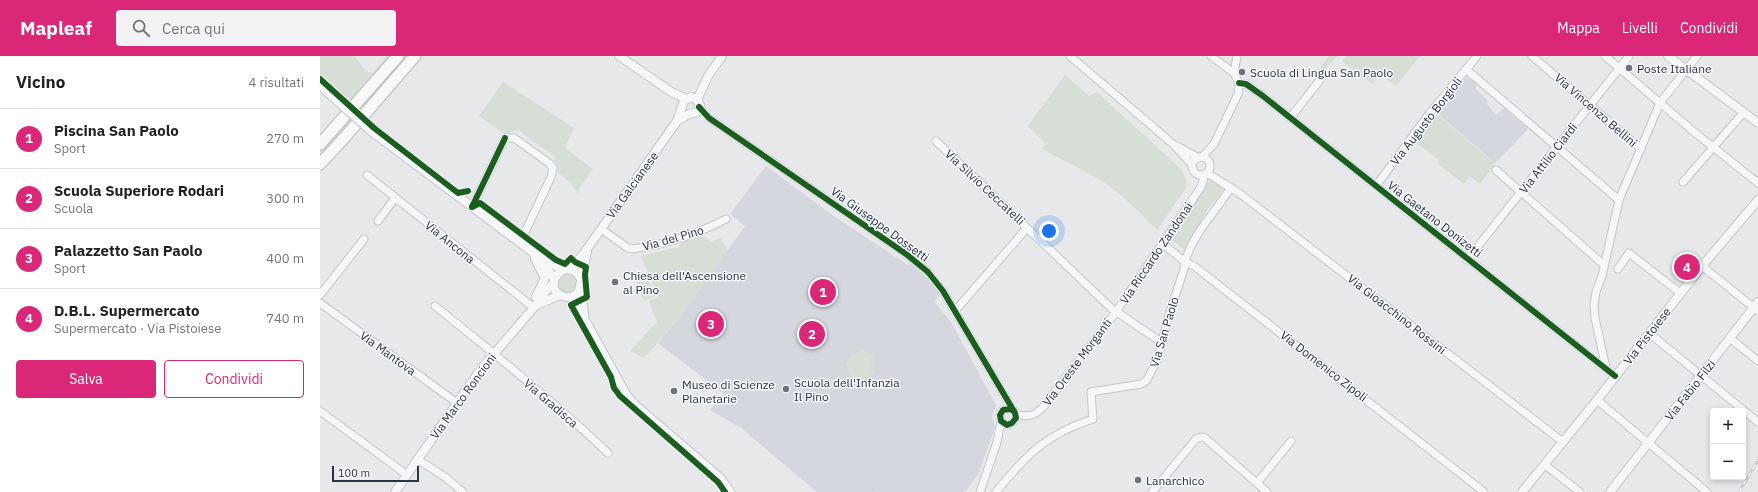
<!DOCTYPE html>
<html lang="it">
<meta charset="utf-8">
<style>
:root{--surface:#fff;--page:#f2f2f2;--text:#222;--muted:#767676;--line:#e0e0e0;--accent:#db2777}
body{margin:0;font-family:"IBM Plex Sans",sans-serif;background:var(--page);color:var(--text)}
.controls{position:absolute;right:12px;bottom:12px;display:grid;overflow:hidden;border-radius:4px;box-shadow:0 2px 6px #0003}
.controls button{width:36px;height:36px;display:grid;place-items:center;padding:0;border:0;border-bottom:1px solid var(--line);background:var(--surface);color:var(--text);font:20px sans-serif}
.scale{position:absolute;left:12px;bottom:10px;width:87px;box-sizing:border-box;padding-left:4px;border:2px solid #2b3445;border-top:0;font-size:11px;line-height:14px;white-space:nowrap;color:#2b3445;-webkit-text-stroke:3px #f4f6f9;paint-order:stroke}
.you{position:absolute;left:729px;top:175px;width:14px;height:14px;margin:-10px;border:3px solid #fff;border-radius:50%;background:#1a73e8;box-shadow:0 0 0 6px #1a73e833}
.badge{display:grid;place-items:center;width:26px;height:26px;border-radius:50%;background:var(--accent);color:#fff;font-size:13px;font-weight:700}
.pin{position:absolute;translate:-50% -50%;border:2px solid #fff;box-shadow:0 1px 4px #0006}
.list{margin:0;padding:0;list-style:none}
h2{display:flex;justify-content:space-between;align-items:center;height:52px;margin:0;padding:0 16px;font-size:17px}
h2 small{font-size:13px;font-weight:400;color:var(--muted)}
.list li{display:grid;grid-template-columns:26px 1fr auto;gap:12px;align-items:center;box-sizing:border-box;height:60px;padding:0 16px;border-top:1px solid var(--line)}
.list b{display:block;font-size:15px;white-space:nowrap}
.list p{margin:0;font-size:13px;white-space:nowrap;color:var(--muted)}
.list em{font-size:13px;font-style:normal;color:var(--muted)}
.actions{display:flex;gap:8px;padding:12px 16px}
.actions a{flex:1;padding:9px 0;border:1px solid var(--accent);border-radius:4px;text-align:center;font-size:14px;color:var(--accent)}
.actions .main{background:var(--accent);color:#fff}
.icon{flex:none;width:22px;height:22px;fill:none;stroke:currentColor;stroke-width:2;stroke-linecap:round;stroke-linejoin:round}
.map{position:relative;flex:none;width:1438px;height:436px;overflow:hidden}
header{display:flex;align-items:center;gap:24px;box-sizing:border-box;height:56px;padding:0 20px;background:var(--accent);color:#fff}
header strong{font-size:19px}
nav{display:flex;gap:22px;margin-inline-start:auto;font-size:14px}
.search{width:280px;height:36px;background:var(--page);display:flex;align-items:center;gap:10px;box-sizing:border-box;padding:0 14px;border-radius:4px;color:var(--muted);font-size:15px}
main{display:flex}
aside{flex:1;background:var(--surface)}
.map>svg:first-child{display:block}
.built{fill:#d4d7dd}
.green{fill:#d6ded6}
.lines{fill:none;stroke-linecap:round;stroke-linejoin:round}
.minor-casing{stroke:#c4c6c8;stroke-width:9}
.tertiary-casing{stroke:#c4c6c8;stroke-width:10}
.trunk-casing{stroke:#b8bbbf;stroke-width:13}
.minor{stroke:#f5f6f7;stroke-width:7}
.tertiary{stroke:#f5f6f7;stroke-width:8}
.trunk{stroke:#f8f8f8;stroke-width:11}
.rail-casing{stroke:#cecfd2;stroke-width:3}
.rail{stroke:#f4f6f9;stroke-width:1.5;stroke-dasharray:4.5;stroke-linecap:butt}
.tertiary-bridge-casing{stroke:#c4c6c8;stroke-width:10;stroke-linecap:butt}
.tertiary-bridge{stroke:#f5f6f7;stroke-width:8}
.cycleway-casing{stroke:#f4f6f9;stroke-width:8}
.cycleway{stroke:#1b5e20;stroke-width:6}
.poi-dot{fill:#6c737f;stroke:#f4f6f9;stroke-width:1.5}
.labels{text-anchor:middle;dominant-baseline:central;stroke-width:3;stroke-linejoin:round;paint-order:stroke}
.poi-label{font-size:12px;fill:#2b3445;stroke:#f4f6f9;text-anchor:start}
.street-label{font-size:12px;fill:#2b3445;stroke:#f4f6f9}
</style>
<header>
<strong>Mapleaf</strong>
<div class="search"><svg class="icon" aria-label="search" viewBox="0 0 24 24"><circle cx="10" cy="10" r="6"/><path d="M15 15l6 6"/></svg>Cerca qui</div>
<nav><a>Mappa</a><a>Livelli</a><a>Condividi</a></nav>
</header>
<main>
<aside>
<h2>Vicino<small>4 risultati</small></h2>
<ul class="list">
<li><span class="badge">1</span><div><b>Piscina San Paolo</b><p>Sport</p></div><em>270 m</em></li>
<li><span class="badge">2</span><div><b>Scuola Superiore Rodari</b><p>Scuola</p></div><em>300 m</em></li>
<li><span class="badge">3</span><div><b>Palazzetto San Paolo</b><p>Sport</p></div><em>400 m</em></li>
<li><span class="badge">4</span><div><b>D.B.L. Supermercato</b><p>Supermercato · Via Pistoiese</p></div><em>740 m</em></li>
</ul>
<div class="actions"><a class="main">Salva</a><a>Condividi</a></div>
</aside>
<div class="map">
<svg width="1438" height="436" viewBox="0 0 1438 436">
<rect width="100%" height="100%" fill="#e6e8ea"/>
<g class="built">
<polygon points="1146,21 1158,28 1155,32 1168,45 1166,47 1176,59 1184,52 1208,73 1175,107 1118,58"/>
<polygon points="446,110 515,161 588,209 591,208 610,225 617,234 620,238 615,246 632,268 676,349 672,360 675,371 658,419 645,436 561,436 559,435 558,436 497,436 421,372 390,354 404,338 338,287 361,260 425,170 410,158"/>
</g>
<g class="green">
<polygon points="0,0 34,0 46,15 52,17 67,0 73,0 30,49 0,20"/>
<polygon points="82,0 91,0 0,104 0,93"/>
<polygon points="1009,0 1017,1 1009,8 1005,15 997,16"/>
<polygon points="1027,0 1100,0 1076,30 1060,18 1052,28 1022,5"/>
<path d="M 745,19 L 769,40 L 777,36 L 862,114 L 866,123 L 866,132 L 837,174 C 824,161 811,147 797,136 C 774,117 746,107 722,93 L 726,88 L 708,70 Z"/>
<polygon points="183,26 254,72 245,92 273,113 259,133 258,138 251,127 238,117 237,108 234,105 235,101 198,74 185,78 159,60"/>
<polygon points="1117,58 1175,108 1160,128 1150,120 1144,128 1117,107 1119,104 1096,87"/>
<polygon points="890,123 904,133 887,154 865,194 850,183"/>
<polygon points="380,177 391,186 400,182 408,195 361,260 324,302 310,295 337,266 329,245 338,241 321,200 359,191 363,184"/>
<circle cx="247" cy="227" r="10"/>
<polygon points="326,218 336,240 324,245 315,223"/>
<polygon points="542,294 552,298 556,309 553,307 550,310 552,314 556,313 549,322 540,325 530,319 526,308 532,298"/>
</g>
<g class="lines">
<g class="minor-casing">
<g id="minor">
<polyline points="750,0 853,88 872,109"/>
<polyline points="891,0 914,17"/>
<polyline points="1212,0 1321,93"/>
<polyline points="1285,0 1373,75 1438,127"/>
<polyline points="1147,14 1299,144"/>
<polyline points="919,27 926,28 943,40 1295,320"/>
<polyline points="379,51 389,62 586,198 608,216 623,235 695,357 696,362 692,367 687,369 681,365 680,359 683,354 690,353 694,355"/>
<polyline points="970,62 1000,24"/>
<polyline points="616,85 791,252 841,286"/>
<polyline points="857,90 879,102"/>
<polyline points="882,101 894,88 918,38 919,27 914,17 917,0"/>
<circle cx="881" cy="110" r="9"/>
<polyline points="1176,114 1284,209"/>
<polyline points="887,117 919,137 1243,386"/>
<polyline points="47,119 214,252"/>
<polyline points="1363,126 1424,56"/>
<polyline points="1056,130 1109,58 1157,0"/>
<polyline points="152,151 185,82 194,82 229,107 233,112 231,121 206,174 199,185"/>
<polyline points="58,165 75,142"/>
<path d="M 281,173 L 308,192 L 312,193 C 345,189 377,178 406,163"/>
<polyline points="843,188 865,206 874,210 1164,436"/>
<polyline points="1147,204 1309,0"/>
<polyline points="1382,210 1438,255"/>
<polyline points="1298,213 1309,197 1360,237"/>
<polyline points="261,233 265,261"/>
<polyline points="0,239 44,183"/>
<polyline points="251,241 265,263 307,339 317,350 401,422 411,436"/>
<polyline points="0,247 137,347"/>
<path d="M 115,250 C 174,297 233,345 288,397"/>
<polyline points="635,255 707,172"/>
<polyline points="1329,277 1438,366"/>
<polyline points="1410,282 1438,305"/>
<polyline points="1286,312 1275,262 1274,249 1276,236 1282,220 1299,144 1340,47 1377,0"/>
<polyline points="1277,344 1387,436"/>
<polyline points="0,355 87,419"/>
<path d="M 696,359 C 709,361 715,360 724,350 L 796,256 L 881,131 L 885,118"/>
<polyline points="97,403 125,421 143,436"/>
<polyline points="1225,409 1260,436"/>
<polyline points="937,427 971,385"/>
<polyline points="660,436 677,386 681,365"/>
<path d="M 676,436 C 706,399 726,378 773,363 L 771,336 L 821,328 L 827,324 L 838,302 L 848,262 L 864,213 L 866,202 L 872,188 L 881,173 L 911,132"/>
<polyline points="832,436 876,383 881,381 885,382 947,436"/>
</g>
</g>
<g class="tertiary-casing">
<g id="tertiary">
<polyline points="299,0 353,37 367,43"/>
<polyline points="1348,0 1438,67"/>
<polyline points="0,29 25,52"/>
<polyline points="377,44 388,20 402,0"/>
<polyline points="51,75 211,195 226,210 234,223"/>
<polyline points="219,199 243,214"/>
<polyline points="215,203 225,222 216,241"/>
<polyline points="251,214 267,193 357,65 364,45 371,41 376,43 380,49 377,56 369,58 357,65"/>
<path d="M 261,223 C 247,196 219,232 243,240 C 249,243 255,240 259,235 L 267,195"/>
<polyline points="217,249 240,239"/>
<polyline points="75,436 161,313 216,249 227,233 233,228"/>
<polyline points="1202,436 1277,344 1382,210 1438,144"/>
<polyline points="1290,436 1438,246"/>
</g>
</g>
<g class="trunk-casing">
<g id="trunk">
<polyline points="0,88 78,0"/>
<polyline points="0,108 25,81 95,0"/>
</g>
</g>
<use href="#minor" class="minor"/>
<use href="#tertiary" class="tertiary"/>
<use href="#trunk" class="trunk"/>
<g class="rail-casing">
<polyline id="rail" points="1419,436 1438,404"/>
</g>
<use href="#rail" class="rail"/>
<g class="tertiary-bridge-casing">
<polyline id="tertiary-bridge" points="25,52 51,75"/>
</g>
<use href="#tertiary-bridge" class="tertiary-bridge"/>
<g class="cycleway-casing">
<g id="cycleway">
<polyline points="0,23 54,72 138,137 148,135"/>
<polyline points="919,27 926,28 943,40 1295,320"/>
<polyline points="379,51 389,62 586,198 608,216 623,235 695,357 696,362 692,367 687,369 681,365 680,359 683,354 690,353 694,355"/>
<polyline points="152,151 160,147 236,204 245,208 251,202 255,206 266,211 265,219 267,241 251,249 291,321 294,332 300,340 398,426 405,436"/>
<polyline points="152,151 185,82"/>
</g>
</g>
<use href="#cycleway" class="cycleway"/>
</g>
<g class="poi-dot">
<circle cx="1309" cy="12" r="4"/>
<circle cx="922" cy="16" r="4"/>
<circle cx="295" cy="226" r="4"/>
<circle cx="466" cy="333" r="4"/>
<circle cx="354" cy="335" r="4"/>
<circle cx="818" cy="424" r="4"/>
</g>
<g class="labels">
<g class="poi-label">
<text x="1317" y="12">Poste Italiane</text>
<text x="930" y="16">Scuola di Lingua San Paolo</text>
<text x="303" y="219">Chiesa dell'Ascensione<tspan x="303" dy="14">al Pino</tspan></text>
<text x="474" y="326">Scuola dell'Infanzia<tspan x="474" dy="14">Il Pino</tspan></text>
<text x="362" y="328">Museo di Scienze<tspan x="362" dy="14">Planetarie</tspan></text>
<text x="826" y="424">Lanarchico</text>
</g>
<g class="street-label">
<text transform="translate(1276 54) rotate(41)">Via Vincenzo Bellini</text>
<text transform="translate(1106 65) rotate(-52)">Via Augusto Borgioli</text>
<text transform="translate(1228 102) rotate(-52)">Via Attilio Ciardi</text>
<text transform="translate(312 129) rotate(-54)">Via Galcianese</text>
<text transform="translate(665 131) rotate(43)">Via Silvio Ceccatelli</text>
<text transform="translate(1115 163) rotate(38)">Via Gaetano Donizetti</text>
<text transform="translate(560 168) rotate(36)">Via Giuseppe Dossetti</text>
<text transform="translate(353 182) rotate(-16)">Via del Pino</text>
<text transform="translate(130 186) rotate(39)">Via Ancona</text>
<text transform="translate(836 197) rotate(-56)">Via Riccardo Zandonai</text>
<text transform="translate(1077 258) rotate(38)">Via Gioacchino Rossini</text>
<text transform="translate(844 276) rotate(-73)">Via San Paolo</text>
<text transform="translate(1327 280) rotate(-52)">Via Pistoiese</text>
<text transform="translate(68 297) rotate(36)">Via Mantova</text>
<text transform="translate(757 306) rotate(-53)">Via Oreste Morganti</text>
<text transform="translate(1004 310) rotate(38)">Via Domenico Zipoli</text>
<text transform="translate(1370 334) rotate(-52)">Via Fabio Filzi</text>
<text transform="translate(143 340) rotate(-54)">Via Marco Roncioni</text>
<text transform="translate(231 347) rotate(41)">Via Gradisca</text>
</g>
</g>
</svg>
<div class="controls">
<button>+</button>
<button>−</button>
</div>
<div class="scale">100 m</div>
<div class="you"></div>
<div class="pin badge" style="left:503px;top:236px">1</div>
<div class="pin badge" style="left:492px;top:278px">2</div>
<div class="pin badge" style="left:391px;top:268px">3</div>
<div class="pin badge" style="left:1367px;top:211px">4</div>
</div>
</main>
